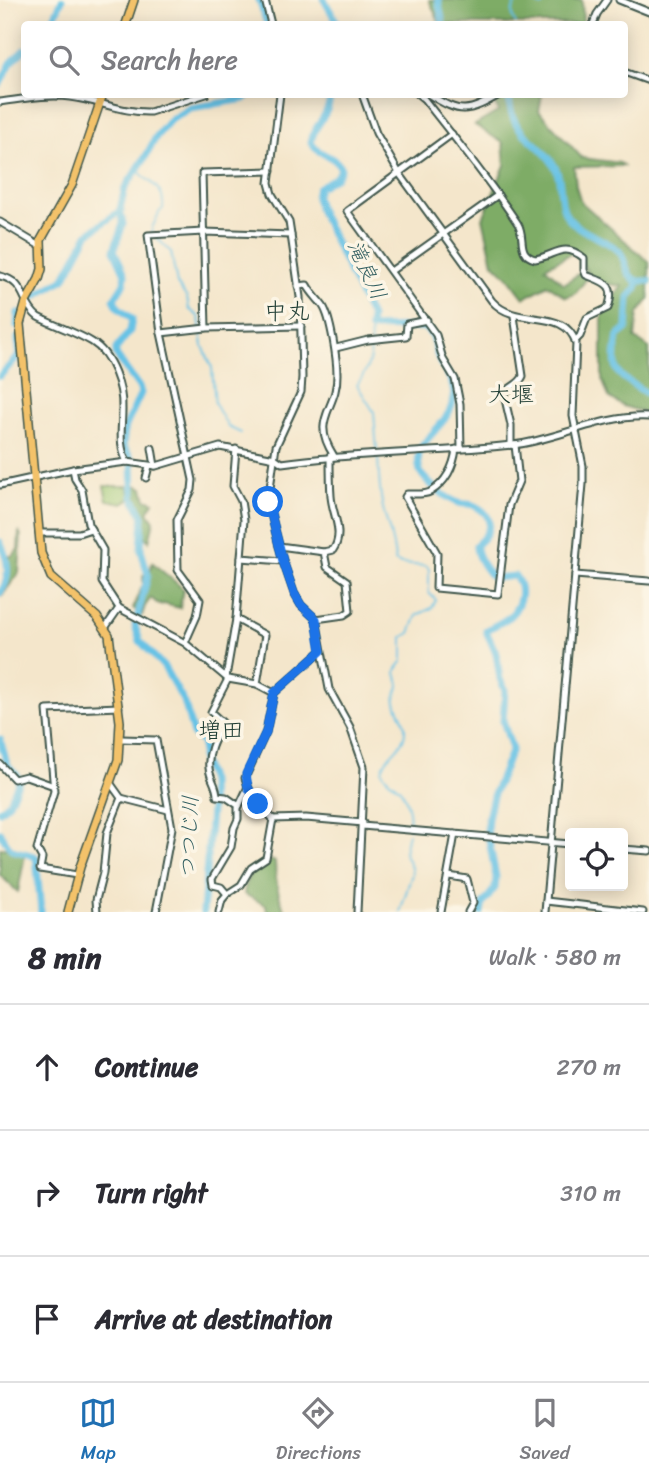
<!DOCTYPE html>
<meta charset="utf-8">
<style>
:root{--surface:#fff;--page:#f7f7f7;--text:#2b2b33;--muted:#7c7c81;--line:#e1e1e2;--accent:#1f6fb2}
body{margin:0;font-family:Sriracha,"Klee One",sans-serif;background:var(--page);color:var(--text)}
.controls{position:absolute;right:21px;bottom:21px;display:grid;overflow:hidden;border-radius:7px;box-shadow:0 4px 18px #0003}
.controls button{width:63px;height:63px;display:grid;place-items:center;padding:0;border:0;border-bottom:2px solid var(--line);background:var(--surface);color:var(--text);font:35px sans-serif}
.stop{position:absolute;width:21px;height:21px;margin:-16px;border:5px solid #1a73e8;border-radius:50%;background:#fff}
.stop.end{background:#1a73e8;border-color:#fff;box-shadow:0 2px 7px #0008}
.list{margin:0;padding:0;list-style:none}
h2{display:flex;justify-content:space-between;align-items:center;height:91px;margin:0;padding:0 28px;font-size:30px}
h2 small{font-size:23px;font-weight:400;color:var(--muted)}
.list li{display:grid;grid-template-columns:46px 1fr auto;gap:21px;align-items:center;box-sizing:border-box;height:126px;padding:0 28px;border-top:2px solid var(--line)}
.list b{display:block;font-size:26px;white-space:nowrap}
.list em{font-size:23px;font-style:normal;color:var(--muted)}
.icon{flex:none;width:38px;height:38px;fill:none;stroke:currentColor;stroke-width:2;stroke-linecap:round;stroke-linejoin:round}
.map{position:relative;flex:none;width:649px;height:912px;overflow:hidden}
.search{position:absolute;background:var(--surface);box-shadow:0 4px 18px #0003;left:21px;right:21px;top:21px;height:77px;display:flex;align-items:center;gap:18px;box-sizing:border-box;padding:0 24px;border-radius:7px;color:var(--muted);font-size:26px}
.sheet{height:469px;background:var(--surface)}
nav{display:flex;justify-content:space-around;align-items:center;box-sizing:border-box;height:98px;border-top:2px solid var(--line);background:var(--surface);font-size:19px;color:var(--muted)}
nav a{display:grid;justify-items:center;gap:4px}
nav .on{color:var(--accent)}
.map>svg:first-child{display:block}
.green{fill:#9ec875;stroke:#5e8254;stroke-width:2}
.forest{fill:#7eac66;stroke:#4e744d;stroke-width:2}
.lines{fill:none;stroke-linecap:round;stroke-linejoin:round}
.stream{stroke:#67c2e5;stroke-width:2}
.river{stroke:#67c2e5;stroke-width:7}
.minor-casing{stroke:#3f564b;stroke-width:9}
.major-casing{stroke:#3f564b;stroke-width:10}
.minor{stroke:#fff;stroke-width:5}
.major{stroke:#f3c26a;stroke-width:7}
.route{stroke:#1a73e8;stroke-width:9}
.labels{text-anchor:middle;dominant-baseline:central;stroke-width:7;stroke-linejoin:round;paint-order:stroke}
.water-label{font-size:21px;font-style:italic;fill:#315e60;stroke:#fcf5e5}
.quarter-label{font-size:23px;fill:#1f3d34;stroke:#fcf5e5}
</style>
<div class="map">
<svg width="649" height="912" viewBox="0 0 649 912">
<rect width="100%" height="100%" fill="#fcf5e5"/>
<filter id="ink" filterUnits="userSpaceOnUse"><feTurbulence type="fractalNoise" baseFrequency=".0143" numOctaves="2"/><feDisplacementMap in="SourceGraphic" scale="14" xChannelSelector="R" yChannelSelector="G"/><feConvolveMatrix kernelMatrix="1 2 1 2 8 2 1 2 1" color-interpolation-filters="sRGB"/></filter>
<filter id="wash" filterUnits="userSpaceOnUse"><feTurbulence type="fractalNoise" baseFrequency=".00686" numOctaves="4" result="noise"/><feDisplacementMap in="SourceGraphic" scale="28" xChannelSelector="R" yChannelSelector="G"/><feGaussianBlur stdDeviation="1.57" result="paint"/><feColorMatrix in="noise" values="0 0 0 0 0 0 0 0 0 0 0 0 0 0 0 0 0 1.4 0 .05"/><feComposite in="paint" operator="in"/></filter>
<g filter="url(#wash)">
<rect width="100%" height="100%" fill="#f4e6cb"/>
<polygon class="green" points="104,486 128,486 131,498 123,503 107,500"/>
<g class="forest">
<polygon points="429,0 582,0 583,24 440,24"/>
<polygon points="488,95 542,95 539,111 582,158 620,163 623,166 574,167 576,186 581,202 649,262 649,299 638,314 635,338 649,348 649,414 623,406 609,397 602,379 602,314 622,286 595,282 574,252 545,267 564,284 584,270 588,277 575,294 566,297 548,285 524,298 507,276 493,263 483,218 505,165 503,143 475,125 499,111"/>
<polygon points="135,485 143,488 146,499 154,502 148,512 154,521 149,541 144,536 140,511 133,498"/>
<polygon points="19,531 21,536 19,573 1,597 9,556 13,556 18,549"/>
<path d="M 152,562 C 163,573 173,579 183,589 L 180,608 L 164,604 L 159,605 L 151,598 L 145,606 L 142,615 L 133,608 L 143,585 L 143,576 L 151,569 Z"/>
<polygon points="0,848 17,849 25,855 18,892 0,875"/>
<path d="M 271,860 L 275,862 C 275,879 278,896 285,912 L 267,912 L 266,905 L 244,894 C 247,875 252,866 271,860 Z"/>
</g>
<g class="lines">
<g class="stream">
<polyline points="527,0 542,6 548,0"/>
<path d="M 516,24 C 511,17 511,4 521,0"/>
<path d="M 138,170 C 149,185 165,185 163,209 L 160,211 L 152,228 L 153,234"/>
<polyline points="157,238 171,252 177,284 187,298 189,309 199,317 203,346 212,368 215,404 228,427 241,433"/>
<path d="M 370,328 C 372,354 372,364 357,385 L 374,412 L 377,452"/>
<path d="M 378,457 C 379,476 379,494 384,512 C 389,530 394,542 395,561 L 401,564 L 427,566 L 429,570 L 429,593 L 436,600 L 432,608 L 417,615 L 410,633 L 403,637 L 403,661 C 390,675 399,673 399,686 C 398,692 394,696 396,702 C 398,712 405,719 405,729 C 406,748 384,754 382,771 C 386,780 393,782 399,788 C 408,798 411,815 409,828"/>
<polyline points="400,912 412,874 411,867 404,852 408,833"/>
</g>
<g class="river">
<polyline points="259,0 267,24"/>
<polyline points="324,0 338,24"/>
<polyline points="438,0 443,24"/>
<polyline points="51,24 62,0"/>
<polyline points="0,84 11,63 24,50"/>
<path d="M 330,94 C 330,117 314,123 311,142 C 318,157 336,154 341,169 L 336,177 L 318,188 L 316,196 L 319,209 L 368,311 L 371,317 L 370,328 L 423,327 C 435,334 434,348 439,360 C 442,368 450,375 452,384 C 461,412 433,429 420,449 C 418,456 418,464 420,471 C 425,482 447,499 459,503 C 464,505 470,503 475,506 C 496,516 491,533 476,545 C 475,555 486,571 494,578 L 515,576 C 526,590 520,610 505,620 C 499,624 492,626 486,631 L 496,653 L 500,679 L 505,690 L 503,721 L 512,749 L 493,796 L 488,818 L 487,830 L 496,877 L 495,888 L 483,904 L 481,912"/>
<path d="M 509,94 C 510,137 534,134 554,165 C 564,181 557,203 568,218 C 580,233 604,238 619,251 C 627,261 624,275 637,281"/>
<path d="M 637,281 L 637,288 L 629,297 L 627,329 L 618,336 C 611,378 617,373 649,395"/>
<polyline points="637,281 649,281"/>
<polyline points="33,298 64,279 88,234 121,210"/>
<polyline points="17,326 18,313"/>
<polyline points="0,376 19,355 18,338"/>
<path d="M 0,542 C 8,558 12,578 0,593"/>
<polyline points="0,739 7,764 17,775 19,781 9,803 0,811"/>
<path d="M 0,832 C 14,859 14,847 36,857 L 41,912"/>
<polyline points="203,912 211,811 210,781 202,760 203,743 193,735 185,704 164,667 140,641 135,626 148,575 141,550 143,516 133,497 132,460 123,446 125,428 141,393 139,387 116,355 116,349 130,331 132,319 118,307 114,299 124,283 125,274 114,250 123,224 120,209 125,188 146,156 156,137 170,120 190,108 245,99 248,94"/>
</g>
</g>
</g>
<g filter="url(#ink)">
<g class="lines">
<g class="minor-casing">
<g id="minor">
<polyline points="265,0 271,24"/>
<polyline points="619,0 649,12"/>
<polyline points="593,24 597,14 607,0"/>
<polyline points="624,72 649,81"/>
<polyline points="280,94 269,183 272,194 289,222 291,235 300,297 302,377 301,392 276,446 268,502 283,561 294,593 301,605 316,619 329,689 350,727 364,767 357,912"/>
<path d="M 362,94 L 376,133 L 399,173 L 492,301 C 517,329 564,306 576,343 L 573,416 L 583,466 L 583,484 L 545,912"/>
<path d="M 418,94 L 424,99 C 456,140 489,180 518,224 C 526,237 516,254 535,259 C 555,256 563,241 584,258 L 584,270 L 586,275 C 606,283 616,284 608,308 L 587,318 L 580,336 L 575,341"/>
<path d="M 428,94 C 462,115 467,113 501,94"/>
<path d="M 0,102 C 23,99 47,94 70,97 C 97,100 124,113 150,112 L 206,94"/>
<polyline points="452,134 347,211 436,335 443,359 455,379 460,404 461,449"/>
<polyline points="0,222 40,246"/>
<polyline points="391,271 498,195"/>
<path d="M 0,276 C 27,282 20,303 38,317 C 55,326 76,332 92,342 C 112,354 123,388 122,409 C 122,429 118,444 127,462"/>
<path d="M 298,286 L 307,285 C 311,293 318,299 323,306 C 331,318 337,360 337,374 C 338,410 309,418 334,456"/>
<polyline points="206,328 202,173 271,171"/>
<polyline points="161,333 206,328 301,326"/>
<polyline points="336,348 368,340 406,336 407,324 427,320"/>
<path d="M 511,445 L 511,425 L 504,395 C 508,386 519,386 523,376 L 514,316"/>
<polyline points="152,448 155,466"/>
<path d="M 456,449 C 454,466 446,483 430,492 C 424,495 414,494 407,494 L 405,497 L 437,553 L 436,588 L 498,594 L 509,505 L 519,481 L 515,445"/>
<polyline points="73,469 75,479 82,490 88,524 103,550 102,582 119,608"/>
<polyline points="146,478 149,466"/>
<path d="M 0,485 L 73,469 L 127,462 L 156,466 L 220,447 L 275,458 L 282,463 C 359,452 436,453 513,445 C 557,440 603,414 649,417"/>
<polyline points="39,533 79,533 91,529"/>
<polyline points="279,546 324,552 327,567 347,581 350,611 344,615 316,619"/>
<path d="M 324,552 L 333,550 C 345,533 332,514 331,496 C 330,483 330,469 330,456"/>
<polyline points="241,558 283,561"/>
<polyline points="575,575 649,581"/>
<polyline points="236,619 265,635 257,684"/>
<polyline points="105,628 119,608 185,643 228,679 257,684 274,693"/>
<polyline points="185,643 197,616 200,600 178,570 177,520 192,490 193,480 161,333 148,235 204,232 291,235"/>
<polyline points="226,677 236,619 244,520 241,501 233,486 236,449"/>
<path d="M 228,679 L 211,712 L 223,723 C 216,737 207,752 209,768 C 210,779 217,785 217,796 L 226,797 L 239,806"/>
<polyline points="121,739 156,740 172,828 156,912"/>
<polyline points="0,764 14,779 26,776 54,786"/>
<polyline points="121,798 168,810"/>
<polyline points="273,819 306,818 363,823"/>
<polyline points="362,826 570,844"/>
<polyline points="623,849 649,851"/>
<polyline points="77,875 40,869 42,858 37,849 54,791 47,710 119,707"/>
<polyline points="449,876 467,879 473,903 468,912"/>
<polyline points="227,894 241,885 251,868 266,858 273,819 252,797 245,778 266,732 274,693 321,651"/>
<polyline points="546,901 643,912"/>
<polyline points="97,912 96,900 103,873 107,833 121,798 111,784"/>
<polyline points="219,912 222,900 227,894 221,887 213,885 212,879 231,847 234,828 238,819 238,808 248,787"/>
<polyline points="441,912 455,834"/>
</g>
</g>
<g class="major-casing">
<g id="major">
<polyline points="126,24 134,0"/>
<polyline points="68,912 80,867 118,760 120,722 109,635 97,617 51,577 41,553 20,324 26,302 39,279 42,269 41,240 72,185 103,94"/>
</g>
</g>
<use href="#minor" class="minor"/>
<use href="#major" class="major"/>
</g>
</g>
<g class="lines" filter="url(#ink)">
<polyline class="route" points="258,804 248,787 246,774 266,732 274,693 321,651 316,619 301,605 294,593 283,561 268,502"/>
</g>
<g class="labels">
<g class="water-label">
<text transform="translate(367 270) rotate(65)">滝良川</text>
<text transform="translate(189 837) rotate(-88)">つつじ川</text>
</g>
<g class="quarter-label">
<text x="287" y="311">中丸</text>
<text x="511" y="394">大堰</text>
<text x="221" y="730">増田</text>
</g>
</g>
</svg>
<div class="controls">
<button><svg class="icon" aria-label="locate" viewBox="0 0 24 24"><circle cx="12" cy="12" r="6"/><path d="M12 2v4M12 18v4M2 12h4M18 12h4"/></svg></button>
</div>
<div class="stop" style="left:268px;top:502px"></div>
<div class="stop end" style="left:258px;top:804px"></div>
<div class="search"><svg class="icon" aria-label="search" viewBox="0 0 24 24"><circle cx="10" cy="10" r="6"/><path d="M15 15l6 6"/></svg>Search here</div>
</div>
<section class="sheet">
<h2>8 min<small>Walk · 580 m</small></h2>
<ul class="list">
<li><svg class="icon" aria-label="ahead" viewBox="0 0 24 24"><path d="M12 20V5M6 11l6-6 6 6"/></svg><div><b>Continue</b></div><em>270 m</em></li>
<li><svg class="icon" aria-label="right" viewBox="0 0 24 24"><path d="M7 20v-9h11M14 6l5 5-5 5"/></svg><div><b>Turn right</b></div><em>310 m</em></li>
<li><svg class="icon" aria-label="arrive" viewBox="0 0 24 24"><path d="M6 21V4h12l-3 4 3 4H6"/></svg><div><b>Arrive at destination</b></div></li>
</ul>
</section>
<nav>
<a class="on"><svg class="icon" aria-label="map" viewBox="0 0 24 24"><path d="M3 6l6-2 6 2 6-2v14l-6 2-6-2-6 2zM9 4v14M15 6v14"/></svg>Map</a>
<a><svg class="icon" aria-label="directions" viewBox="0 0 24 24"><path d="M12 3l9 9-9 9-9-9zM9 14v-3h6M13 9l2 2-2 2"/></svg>Directions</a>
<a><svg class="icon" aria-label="saved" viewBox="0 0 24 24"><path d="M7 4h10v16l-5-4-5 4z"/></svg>Saved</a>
</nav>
